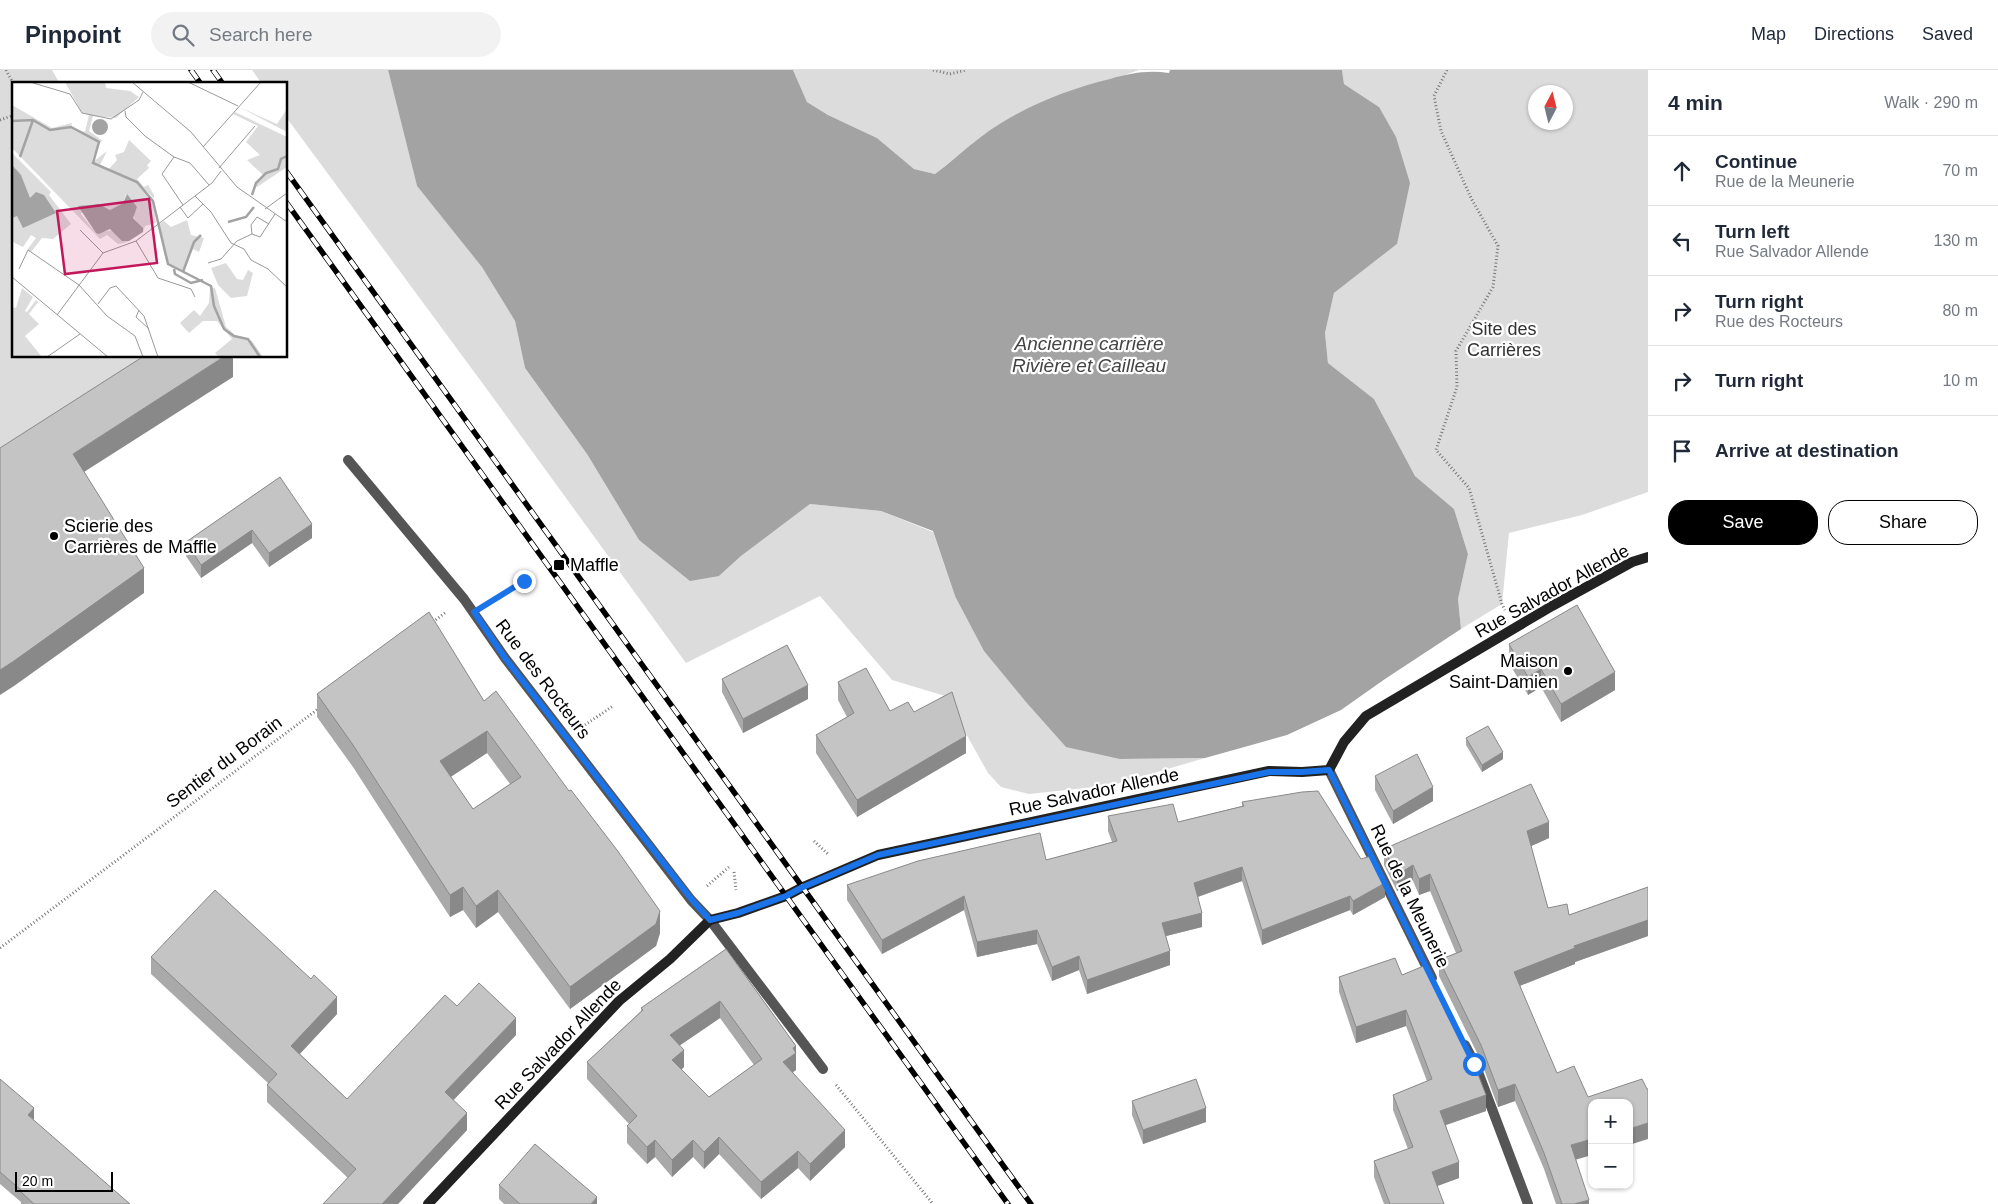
<!DOCTYPE html>
<meta charset="utf-8">
<style>
:root{--surface:#fff;--page:#f2f2f3;--text:#1f2937;--muted:#747a83;--line:#e0e1e3;--accent:#000}
body{margin:0;font-family:Helvetica,sans-serif;background:var(--page);color:var(--text)}
.controls{position:absolute;right:15px;bottom:15px;display:grid;overflow:hidden;border-radius:10px;box-shadow:0 1px 4px #0004}
.controls button{width:45px;height:45px;display:grid;place-items:center;padding:0;border:0;border-bottom:1px solid var(--line);background:var(--surface);color:var(--text);font:25px sans-serif}
.compass{position:absolute;left:1528px;top:15px;width:45px;height:45px;border-radius:50%;background:var(--surface);box-shadow:0 1px 4px #0004;rotate:7deg}
.scale{position:absolute;left:15px;bottom:12px;width:98px;box-sizing:border-box;padding-left:5px;border:2px solid #000;border-top:0;font-size:14px;line-height:18px;white-space:nowrap;color:#000;-webkit-text-stroke:4px #fff;paint-order:stroke}
.stop{position:absolute;width:15px;height:15px;margin:-11px;border:4px solid #1a73e8;border-radius:50%;background:#fff}
.stop.end{background:#1a73e8;border-color:#fff;box-shadow:0 1px 5px #0008}
.list{margin:0;padding:0;list-style:none}
h2{display:flex;justify-content:space-between;align-items:center;height:65px;margin:0;padding:0 20px;font-size:21px}
h2 small{font-size:16px;font-weight:400;color:var(--muted)}
.list li{display:grid;grid-template-columns:32px 1fr auto;gap:15px;align-items:center;box-sizing:border-box;height:70px;padding:0 20px;border-top:1px solid var(--line)}
.list b{display:block;font-size:19px;white-space:nowrap}
.list p{margin:0;font-size:16px;white-space:nowrap;color:var(--muted)}
.list em{font-size:16px;font-style:normal;color:var(--muted)}
.actions{display:flex;gap:10px;padding:15px 20px}
.actions a{flex:1;padding:11px 0;border:1px solid var(--accent);border-radius:20px;text-align:center;font-size:18px;color:var(--accent)}
.actions .main{background:var(--accent);color:#fff}
.icon{flex:none;width:28px;height:28px;fill:none;stroke:currentColor;stroke-width:2;stroke-linecap:round;stroke-linejoin:round}
.map{position:relative;flex:none;width:1648px;height:1134px;overflow:hidden}
header{display:flex;align-items:center;gap:30px;box-sizing:border-box;height:70px;padding:0 25px;background:var(--surface);border-bottom:1px solid var(--line)}
header strong{font-size:24px}
nav{display:flex;gap:28px;margin-inline-start:auto;font-size:18px}
.search{width:350px;height:45px;background:var(--page);display:flex;align-items:center;gap:12px;box-sizing:border-box;padding:0 18px;border-radius:28px;color:var(--muted);font-size:19px}
main{display:flex}
aside{flex:1;background:var(--surface)}
.map>svg:first-child{display:block}
.green{fill:#dcdcdc;fill-rule:evenodd}
.water{fill:#a3a3a3}
.lines{fill:none;stroke-linecap:round;stroke-linejoin:round}
.path{stroke:#777;stroke-width:3;stroke-dasharray:1 2.5;stroke-linecap:butt}
.lane{stroke:#555;stroke-width:10}
.street{stroke:#555;stroke-width:10}
.secondary{stroke:#222;stroke-width:10}
.rail-casing{stroke:#000;stroke-width:5.5}
.rail{stroke:#fff;stroke-width:4;stroke-dasharray:11;stroke-linecap:butt}
.wall{fill:#a9a9a9;fill-rule:evenodd}
.shaded-wall{fill:#898989}
.building{fill:#c4c4c4;stroke:#898989;fill-rule:evenodd}
.route{stroke:#1a73e8;stroke-width:6}
.poi-dot{fill:#000;stroke:#fff;stroke-width:2}
.labels{text-anchor:middle;dominant-baseline:central;stroke-width:4.5;stroke-linejoin:round;paint-order:stroke}
.park-label{font-size:18px;fill:#333;stroke:#fff}
.poi-label{font-size:18px;fill:#000;stroke:#fff;text-anchor:start}
.street-label{font-size:18px;fill:#000;stroke:#fff}
.water-label{font-size:19px;font-style:italic;fill:#444;stroke:#fff}
.inset-river{fill:none;stroke:#a3a3a3;stroke-width:2.5}
.inset-road{fill:none;stroke:#999;stroke-width:1}
.view{fill:#c2185b;fill-opacity:0.15;stroke:#c2185b;stroke-width:2.5}
.inset-edge{fill:none;stroke:#000;stroke-width:2.5}
</style>
<header>
<strong>Pinpoint</strong>
<div class="search"><svg class="icon" aria-label="search" viewBox="0 0 24 24"><circle cx="10" cy="10" r="6"/><path d="M15 15l6 6"/></svg>Search here</div>
<nav><a>Map</a><a>Directions</a><a>Saved</a></nav>
</header>
<main>
<div class="map">
<svg width="1648" height="1134" viewBox="0 0 1648 1134">
<rect width="100%" height="100%" fill="#fff"/>
<g class="green">
<polygon points="0,0 52,0 60,14 14,14 14,286 167,286 0,391"/>
<polygon points="252,0 388,0 417,116 482,196 515,251 525,298 587,384 639,470 719,506 741,486 810,434 881,441 933,462 955,526 1120,689 1205,688 1113,715 1029,724 1001,717 988,703 945,626 892,610 820,526 686,593 486,318 286,47 286,14 262,14"/>
<polygon points="793,0 1139,0 1023,41 983,65 935,104 914,99 877,68 828,45 807,32"/>
<path d="M 1342,0 L 1648,0 L 1648,422 L 1582,445 L 1509,463 L 1502,534 L 1461,559 L 1458,529 L 1468,484 L 1454,439 L 1415,406 L 1374,329 L 1328,293 L 1325,263 L 1334,223 L 1397,174 L 1379,37 L 1344,14 ZM 1536,22 L 1566,22 L 1566,52 L 1536,52 Z"/>
</g>
<path class="water" d="M 388,0 L 793,0 L 807,32 L 828,45 L 877,68 L 914,99 L 935,104 C 951,92 966,78 982,66 C 1020,38 1065,20 1110,9 C 1131,3 1148,0 1169,3 L 1170,0 L 1342,0 L 1344,14 L 1379,37 L 1396,67 L 1410,113 L 1397,174 L 1334,223 L 1325,263 L 1328,293 L 1374,329 L 1415,406 L 1454,439 L 1468,484 L 1458,529 L 1461,559 L 1385,609 L 1341,640 L 1287,665 L 1205,688 L 1120,689 L 1066,677 L 1026,632 L 984,581 L 955,526 L 933,461 L 881,441 L 810,434 L 741,486 L 719,506 L 690,511 L 639,470 L 587,384 L 525,298 L 515,251 L 482,197 L 417,116 Z"/>
<g class="lines">
<g class="path">
<polyline points="6,0 14,15"/>
<polyline points="933,0 950,4 966,0"/>
<polyline points="1447,0 1434,26 1441,61 1471,128 1498,176 1493,217 1456,281 1457,317 1436,380 1469,418 1502,534 1505,540"/>
<polyline points="0,50 14,45"/>
<polyline points="492,531 524,511"/>
<polyline points="433,552 446,542"/>
<polyline points="585,655 613,636"/>
<polyline points="814,771 828,784"/>
<polyline points="734,802 736,820"/>
<polyline points="707,816 729,797"/>
<polyline points="0,878 318,639"/>
<polyline points="836,1015 933,1134"/>
</g>
<polyline class="lane" points="710,850 823,999"/>
<g class="street">
<polyline points="348,390 464,529 505,588 691,830 710,850"/>
<polyline points="1329,700 1432,908"/>
<polyline points="1465,975 1475,994 1528,1134"/>
</g>
<polyline class="secondary" points="428,1134 619,931 670,889 710,850 738,843 786,826 803,817 878,785 1269,701 1302,702 1329,700 1344,672 1366,646 1552,536 1632,492 1648,487"/>
<g class="rail-casing">
<g id="rail">
<polyline points="191,0 201,14"/>
<polyline points="213,0 223,14"/>
<polyline points="286,101 1031,1134"/>
<polyline points="286,132 1008,1134"/>
</g>
</g>
<use href="#rail" class="rail"/>
</g>
<g class="wall">
<polygon points="280,407 312,468 269,497 252,473 201,508 186,486 186,472"/>
<polygon points="1509,574 1615,620 1561,652 1541,617 1528,625 1509,593"/>
<polygon points="722,609 808,629 743,663 722,622"/>
<polygon points="838,612 890,641 914,642 966,683 857,747 816,683 816,665 847,647 838,630"/>
<path d="M 317,624 L 484,631 L 660,863 L 656,876 L 570,939 L 498,842 L 476,858 L 463,840 L 450,847 L 353,697 L 317,647 ZM 487,683 L 510,714 L 473,739 L 450,707 Z"/>
<polygon points="1466,668 1503,689 1482,702 1466,675"/>
<polygon points="1375,706 1433,731 1393,754 1375,720"/>
<polygon points="1242,732 1385,827 1353,845 1350,840 1262,875 1242,811 1198,827 1202,857 1166,866 1170,895 1087,924 1079,900 1052,911 1037,874 977,887 964,840 882,884 847,830 847,815 1046,790 1112,772 1108,761 1108,746 1178,752 1242,736"/>
<polygon points="1549,768 1531,776 1548,838 1569,845 1648,817 1648,866 1575,892 1575,894 1520,916 1576,1090 1589,1134 1556,1134 1544,1099 1515,1031 1498,1037 1481,991 1439,906 1439,890 1456,883 1430,821 1419,825 1413,811 1397,821 1384,795 1384,779"/>
<path d="M 726,879 L 796,976 L 796,1000 L 793,1002 L 845,1077 L 810,1111 L 798,1098 L 761,1129 L 719,1084 L 704,1099 L 693,1087 L 672,1107 L 655,1087 L 647,1094 L 627,1073 L 627,1056 L 629,1054 L 587,1009 L 587,992 L 641,941 L 641,938 ZM 720,948 L 754,995 L 709,1027 L 681,1000 L 684,997 L 679,976 Z"/>
<polygon points="151,887 337,944 300,984 347,1029 457,936 516,965 453,1030 467,1060 398,1134 323,1134 348,1108 267,1032 267,1015 268,1013 151,904"/>
<polygon points="1402,905 1486,1041 1446,1055 1459,1108 1437,1116 1444,1134 1384,1134 1374,1107 1374,1091 1408,1079 1393,1040 1393,1025 1427,1011 1406,956 1356,973 1339,922 1339,907"/>
<polygon points="0,1009 34,1051 130,1134 21,1134 21,1132 0,1114"/>
<polygon points="1132,1031 1206,1052 1143,1074 1132,1045"/>
<polygon points="499,1115 597,1134 504,1134 499,1129"/>
</g>
<g class="shaded-wall">
<polygon points="225,286 233,286 233,307 73,409 73,384"/>
<polygon points="312,454 312,468 269,497 269,483"/>
<polygon points="252,460 252,473 201,508 201,495"/>
<polygon points="144,498 144,523 14,616 0,625 0,600"/>
<polygon points="1541,599 1541,617 1528,625 1528,607"/>
<polygon points="1615,602 1615,620 1561,652 1561,634"/>
<polygon points="808,615 808,629 743,663 743,649"/>
<polygon points="487,661 487,683 440,714 440,691"/>
<polygon points="966,666 966,683 857,747 857,730"/>
<polygon points="1503,682 1503,689 1482,702 1482,695"/>
<polygon points="1433,717 1433,731 1393,754 1393,741"/>
<polygon points="1549,752 1549,768 1527,778 1527,761"/>
<polygon points="1413,795 1413,811 1397,821 1397,805"/>
<polygon points="1242,797 1242,811 1194,828 1194,813"/>
<polygon points="1430,804 1430,821 1419,825 1419,809"/>
<polygon points="1385,813 1385,827 1353,845 1353,831"/>
<polygon points="463,817 463,840 450,847 450,825"/>
<polygon points="498,820 498,842 476,858 476,836"/>
<polygon points="964,826 964,840 882,884 882,870"/>
<polygon points="1350,826 1350,840 1262,875 1262,860"/>
<polygon points="660,841 660,863 656,876 570,939 570,917"/>
<polygon points="1202,843 1202,857 1162,867 1162,853"/>
<polygon points="1648,850 1648,866 1575,892 1575,894 1514,918 1514,902 1574,876"/>
<polygon points="1037,860 1037,874 977,887 977,872"/>
<polygon points="1170,881 1170,895 1087,924 1087,910"/>
<polygon points="1079,886 1079,900 1052,911 1052,897"/>
<polygon points="337,927 337,944 291,993 291,976"/>
<polygon points="720,931 720,948 670,982 670,965"/>
<polygon points="1406,940 1406,956 1356,973 1356,957"/>
<polygon points="516,948 516,965 445,1039 445,1022"/>
<polygon points="796,976 796,1000 783,1009 783,992 793,978"/>
<polygon points="684,980 684,997 672,1007 672,990"/>
<polygon points="1515,1014 1515,1031 1498,1037 1498,1020"/>
<polygon points="1486,1025 1486,1041 1440,1057 1440,1041"/>
<polygon points="34,1038 34,1050 28,1045"/>
<polygon points="1206,1038 1206,1052 1143,1074 1143,1060"/>
<polygon points="467,1043 467,1060 398,1134 382,1134"/>
<polygon points="1648,1053 1648,1069 1629,1075 1629,1059"/>
<polygon points="845,1060 845,1077 810,1111 810,1094"/>
<polygon points="719,1067 719,1084 704,1099 704,1082"/>
<polygon points="1592,1069 1592,1085 1571,1091 1571,1075"/>
<polygon points="655,1070 655,1087 647,1094 647,1077"/>
<polygon points="693,1070 693,1087 672,1107 672,1090"/>
<polygon points="798,1081 798,1098 761,1129 761,1112"/>
<polygon points="1459,1092 1459,1108 1432,1118 1432,1102"/>
<polygon points="597,1127 597,1134 591,1134"/>
<polygon points="1589,1130 1589,1134 1574,1134"/>
</g>
<g class="building">
<polygon points="144,286 225,286 73,384 144,498 14,591 0,600 0,378"/>
<polygon points="280,407 312,454 269,483 252,460 201,495 186,472"/>
<polygon points="1577,535 1615,602 1561,634 1541,599 1528,607 1509,574"/>
<path d="M 429,542 L 484,631 L 496,621 L 569,721 L 571,720 L 617,780 L 660,841 L 656,854 L 570,917 L 498,820 L 476,836 L 463,817 L 450,825 L 353,675 L 317,624 ZM 487,661 L 521,707 L 473,739 L 440,691 Z"/>
<polygon points="787,575 808,615 743,649 722,609"/>
<polygon points="866,598 890,641 908,632 914,642 952,622 966,666 857,730 816,665 854,643 838,612"/>
<polygon points="1488,656 1503,682 1482,695 1466,668"/>
<polygon points="1417,684 1433,717 1393,741 1375,706"/>
<polygon points="1531,714 1549,752 1527,761 1548,838 1567,834 1569,845 1648,817 1648,850 1574,876 1575,878 1514,902 1557,1003 1574,996 1588,1027 1642,1009 1647,1019 1648,1019 1648,1053 1629,1059 1629,1033 1592,1033 1592,1069 1571,1075 1589,1130 1574,1134 1562,1134 1544,1083 1515,1014 1498,1020 1481,975 1439,890 1462,881 1430,804 1419,809 1413,795 1397,805 1384,779"/>
<polygon points="1318,721 1361,789 1371,786 1385,813 1353,831 1350,826 1262,860 1242,797 1194,813 1202,843 1162,853 1170,881 1087,910 1079,886 1052,897 1037,860 977,872 964,826 882,870 847,815 918,791 1040,763 1046,790 1117,771 1108,746 1173,734 1178,752 1244,736 1242,732 1302,722"/>
<polygon points="215,820 311,909 314,905 337,927 291,976 347,1029 445,925 457,936 479,913 516,948 445,1022 467,1043 382,1134 323,1134 356,1099 267,1015 277,1004 151,887"/>
<path d="M 726,879 L 796,976 L 793,978 L 796,983 L 783,992 L 845,1060 L 810,1094 L 798,1081 L 761,1112 L 719,1067 L 704,1082 L 693,1070 L 672,1090 L 655,1070 L 647,1077 L 627,1056 L 637,1046 L 587,992 L 643,940 L 641,938 ZM 720,931 L 762,989 L 709,1027 L 672,990 L 684,980 L 670,965 Z"/>
<polygon points="1395,888 1402,905 1426,895 1469,981 1486,1025 1440,1041 1459,1092 1432,1102 1444,1134 1390,1134 1374,1091 1413,1077 1393,1025 1432,1009 1406,940 1356,957 1339,907"/>
<polygon points="0,1009 34,1038 28,1045 130,1134 34,1134 21,1122 22,1121 0,1102"/>
<polygon points="1196,1009 1206,1038 1143,1060 1132,1031"/>
<polygon points="535,1074 597,1127 591,1134 520,1134 499,1115"/>
</g>
<g class="lines">
<polyline class="route" points="524,511 474,542 505,588 692,830 710,850 738,843 786,826 803,817 878,785 1269,702 1302,702 1329,700 1474,994"/>
</g>
<g class="poi-dot">
<circle cx="54" cy="466" r="5"/>
<rect x="553" y="489" width="12" height="12" rx="2.5"/>
<circle cx="1568" cy="601" r="5"/>
</g>
<g class="labels">
<g class="park-label">
<text x="1504" y="259">Site des<tspan x="1504" dy="21">Carrières</tspan></text>
</g>
<g class="poi-label">
<text x="64" y="456">Scierie des<tspan x="64" dy="21">Carrières de Maffle</tspan></text>
<text x="570" y="495">Maffle</text>
<text x="1558" y="591" text-anchor="end">Maison<tspan x="1558" dy="21">Saint-Damien</tspan></text>
</g>
<g class="street-label">
<text transform="translate(1552 521) rotate(-29)">Rue Salvador Allende</text>
<text transform="translate(543 609) rotate(53)">Rue des Rocteurs</text>
<text transform="translate(224 692) rotate(-37)">Sentier du Borain</text>
<text transform="translate(1094 722) rotate(-12)">Rue Salvador Allende</text>
<text transform="translate(1410 826) rotate(64)">Rue de la Meunerie</text>
<text transform="translate(558 974) rotate(-46)">Rue Salvador Allende</text>
</g>
<g class="water-label">
<text x="1089" y="273">Ancienne carrière<tspan x="1089" dy="22">Rivière et Cailleau</tspan></text>
</g>
</g>
<g transform="translate(12 12)">
<rect width="275" height="275" fill="#fff"/>
<path d="M 53,0 L 93,0 L 94,6 L 118,9 L 127,15 L 104,36 L 81,34 L 77,49 L 91,59 L 87,60 L 81,75 L 80,80 L 81,80 L 95,69 L 88,83 L 81,81 L 85,84 L 109,93 L 97,87 L 105,78 L 103,73 L 112,70 L 117,58 L 139,79 L 135,83 L 137,86 L 125,97 L 132,105 L 136,103 L 142,113 L 142,117 L 132,106 L 141,119 L 144,141 L 133,144 L 131,150 L 121,134 L 125,125 L 114,112 L 111,121 L 98,128 L 87,122 L 74,123 L 69,132 L 84,151 L 101,148 L 113,159 L 117,159 L 112,161 L 106,162 L 95,153 L 88,157 L 0,66 L 0,23 L 40,46 L 60,41 L 59,45 L 73,50 L 77,33 L 70,31 ZM 227,25 L 265,42 L 275,27 L 275,50 ZM 223,30 L 275,55 L 275,85 L 245,105 L 243,102 L 251,93 L 235,78 L 248,73 L 234,60 L 246,44 L 221,32 ZM 0,71 L 39,110 L 37,113 L 59,142 L 41,157 L 30,156 L 19,170 L 15,168 L 24,156 L 19,153 L 11,165 L 1,160 L 0,162 ZM 175,138 L 179,153 L 192,156 L 187,170 L 181,167 L 171,190 L 159,185 L 154,179 L 146,143 L 152,139 L 159,145 ZM 214,181 L 225,197 L 231,198 L 236,188 L 241,191 L 235,214 L 219,216 L 206,203 L 199,186 ZM 198,205 L 203,206 L 214,245 L 223,253 L 240,259 L 251,275 L 207,275 L 203,271 L 220,257 L 205,239 L 191,239 L 177,251 L 168,241 L 182,228 L 188,234 L 197,221 ZM 10,206 L 21,215 L 13,229 L 15,230 L 24,218 L 26,220 L 17,232 L 27,242 L 13,254 L 30,275 L 3,275 L 0,272 L 0,225 L 4,226 Z" fill="#dcdcdc"/>
<path d="M80 45a8 8 0 1 1 16 0a8 8 0 1 1-16 0ZM 0,83 L 9,93 L 18,116 L 24,110 L 32,113 L 44,131 L 11,146 L 5,134 L 0,136 ZM 115,112 L 125,125 L 121,136 L 131,146 L 131,150 L 117,159 L 110,159 L 98,147 L 87,152 L 84,151 L 66,124 L 87,122 L 98,128 L 111,121 Z" fill="#a3a3a3"/>
<path class="inset-river" d="M 0,39 L 21,38 L 38,48 L 59,45 L 87,60 L 81,81 L 125,100 L 141,119 L 156,182 L 199,204 L 202,224 L 212,247 L 222,254 L 236,257 L 248,275M 8,75 L 21,38M 240,113 L 244,101 L 254,91 L 266,87 L 269,77 L 275,74M 216,140 L 234,135 L 242,125M 162,187 L 163,192 L 179,201 L 191,198M 171,190 L 182,160 L 189,153"/>
<path class="inset-road" d="M 18,0 L 58,12 L 70,31 L 99,37 L 127,18 L 131,10M 120,0 L 179,50 L 225,105 L 275,140M 176,0 L 226,24M 113,29 L 114,35 L 133,54 L 162,75 L 178,81 L 197,103M 191,65 L 249,0M 162,75 L 150,92 L 171,123M 207,86 L 243,44M 183,114 L 199,130 L 219,161 L 232,167 L 239,178 L 256,187 L 275,205M 168,125 L 176,136 L 191,122M 253,127 L 275,111M 68,148 L 91,171M 240,152 L 248,155 L 263,132M 240,152 L 239,143 L 245,135 L 257,142M 124,159 L 146,196 L 179,207 L 183,215M 196,181 L 209,177 L 225,159 L 240,152M 7,187 L 16,168 L 67,203 L 95,234 L 123,254 L 131,275M 0,195 L 96,275M 86,222 L 98,206 L 104,204 L 132,234 L 146,275M 127,228 L 124,235 L 137,247M 45,233 L 91,171 L 124,159 L 200,101 L 209,89M 35,275 L 68,252"/>
<path class="view" d="M 137,117 L 145,181 L 53,192 L 45,129 Z"/>
<rect width="275" height="275" class="inset-edge"/>
</g>
</svg>
<div class="controls">
<button>+</button>
<button>−</button>
</div>
<svg class="compass" viewBox="-18 -18 36 36"><path d="M0-13l5 13h-10z" fill="#e53935"/><path d="M0 13l5-13h-10z" fill="#747a83"/></svg>
<div class="scale">20 m</div>
<div class="stop" style="left:1474px;top:994px"></div>
<div class="stop end" style="left:524px;top:511px"></div>
</div>
<aside>
<h2>4 min<small>Walk · 290 m</small></h2>
<ul class="list">
<li><svg class="icon" aria-label="ahead" viewBox="0 0 24 24"><path d="M12 20V5M6 11l6-6 6 6"/></svg><div><b>Continue</b><p>Rue de la Meunerie</p></div><em>70 m</em></li>
<li><svg class="icon" aria-label="left" viewBox="0 0 24 24"><path d="M17 20v-9H6M10 6l-5 5 5 5"/></svg><div><b>Turn left</b><p>Rue Salvador Allende</p></div><em>130 m</em></li>
<li><svg class="icon" aria-label="right" viewBox="0 0 24 24"><path d="M7 20v-9h11M14 6l5 5-5 5"/></svg><div><b>Turn right</b><p>Rue des Rocteurs</p></div><em>80 m</em></li>
<li><svg class="icon" aria-label="right" viewBox="0 0 24 24"><path d="M7 20v-9h11M14 6l5 5-5 5"/></svg><div><b>Turn right</b></div><em>10 m</em></li>
<li><svg class="icon" aria-label="arrive" viewBox="0 0 24 24"><path d="M6 21V4h12l-3 4 3 4H6"/></svg><div><b>Arrive at destination</b></div></li>
</ul>
<div class="actions"><a class="main">Save</a><a>Share</a></div>
</aside>
</main>
